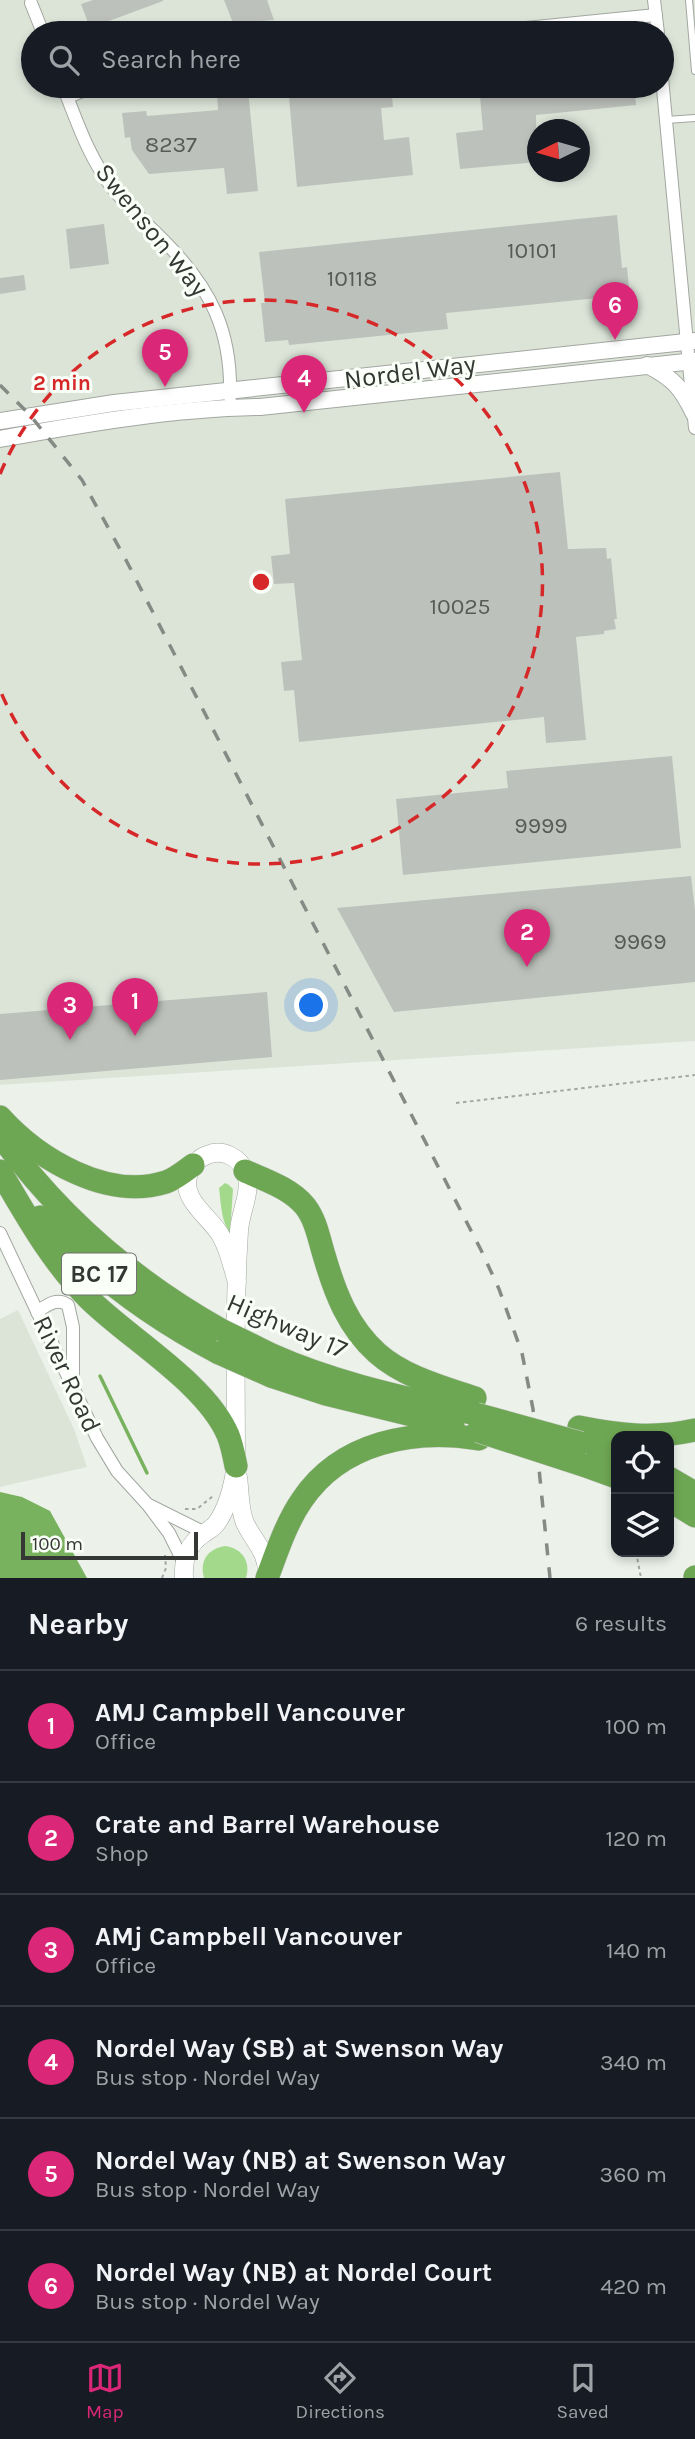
<!DOCTYPE html>
<meta charset="utf-8">
<style>
:root{--surface:#171b24;--page:#242831;--text:#f1f3f6;--muted:#9ea1a6;--line:#363941;--accent:#db2777}
body{margin:0;font-family:Karla,sans-serif;background:var(--page);color:var(--text)}
.controls{position:absolute;right:21px;bottom:21px;display:grid;overflow:hidden;border-radius:14px;box-shadow:0 4px 10px #0003}
.controls button{width:63px;height:63px;display:grid;place-items:center;padding:0;border:0;border-bottom:2px solid var(--line);background:var(--surface);color:var(--text);font:35px sans-serif}
.compass{position:absolute;left:527px;top:119px;width:63px;height:63px;border-radius:50%;background:var(--surface);box-shadow:0 4px 10px #0003;rotate:265deg}
.scale{position:absolute;left:21px;bottom:18px;width:177px;box-sizing:border-box;padding-left:7px;border:4px solid #353734;border-top:0;font-size:19px;line-height:24px;white-space:nowrap;color:#353734;-webkit-text-stroke:5px #fafff8;paint-order:stroke}
.you{position:absolute;left:312px;top:1006px;width:24px;height:24px;margin:-18px;border:5px solid #fff;border-radius:50%;background:#1a73e8;box-shadow:0 0 0 10px #1a73e833}
.badge{display:grid;place-items:center;width:46px;height:46px;border-radius:50%;background:var(--accent);color:#fff;font-size:23px;font-weight:700}
.pin{position:absolute;translate:-50% -58px;filter:drop-shadow(0 2px 4px #0008)}
.pin::after{content:'';position:absolute;top:37px;width:24px;height:21px;background:inherit;clip-path:polygon(0 0,100% 0,50% 100%)}
.list{margin:0;padding:0;list-style:none}
h2{display:flex;justify-content:space-between;align-items:center;height:91px;margin:0;padding:0 28px;font-size:30px}
h2 small{font-size:23px;font-weight:400;color:var(--muted)}
.list li{display:grid;grid-template-columns:46px 1fr auto;gap:21px;align-items:center;box-sizing:border-box;height:112px;padding:0 28px;border-top:2px solid var(--line)}
.list b{display:block;font-size:26px;white-space:nowrap}
.list p{margin:0;font-size:23px;white-space:nowrap;color:var(--muted)}
.list em{font-size:23px;font-style:normal;color:var(--muted)}
.icon{flex:none;width:38px;height:38px;fill:none;stroke:currentColor;stroke-width:2;stroke-linecap:round;stroke-linejoin:round}
.map{position:relative;flex:none;width:695px;height:1578px;overflow:hidden}
.search{position:absolute;background:var(--surface);box-shadow:0 4px 10px #0003;left:21px;right:21px;top:21px;height:77px;display:flex;align-items:center;gap:18px;box-sizing:border-box;padding:0 24px;border-radius:38px;color:var(--muted);font-size:26px}
.sheet{height:763px;background:var(--surface)}
nav{display:flex;justify-content:space-around;align-items:center;box-sizing:border-box;height:98px;border-top:2px solid var(--line);background:var(--surface);font-size:19px;color:var(--muted)}
nav a{display:grid;justify-items:center;gap:4px}
nav .on{color:var(--accent)}
.map>svg:first-child{display:block}
.built{fill:#dce4d8;fill-rule:evenodd}
.green{fill:#a3d98b}
.water{fill:#78b25e}
.lines{fill:none;stroke-linecap:round;stroke-linejoin:round}
.stream{stroke:#78b25e;stroke-width:3.5}
.building{fill:#bdc1bb}
.service-casing{stroke:#a2a7a0;stroke-width:8}
.minor-casing{stroke:#a2a7a0;stroke-width:14}
.tertiary-casing{stroke:#a2a7a0;stroke-width:18}
.secondary-casing{stroke:#a2a7a0;stroke-width:19}
.motorway-casing{stroke:#cfcfce;stroke-width:24}
.path{stroke:#a3a7a1;stroke-width:2;stroke-dasharray:3.5 3.5;stroke-linecap:butt}
.service{stroke:#fff;stroke-width:6}
.minor{stroke:#fff;stroke-width:12}
.tertiary{stroke:#fff;stroke-width:16}
.secondary{stroke:#fff;stroke-width:18}
.motorway{stroke:#6ea753;stroke-width:23}
.rail{stroke:#868a85;stroke-width:3.5;stroke-dasharray:12 12;stroke-linecap:butt}
.motorway-bridge-casing{stroke:#cfcfce;stroke-width:24;stroke-linecap:butt}
.motorway-bridge{stroke:#6ea753;stroke-width:23}
.ring{fill:none;stroke:#d62828;stroke-width:3.5;stroke-dasharray:12 9}
.labels{text-anchor:middle;dominant-baseline:central;stroke-width:6;stroke-linejoin:round;paint-order:stroke}
.number-label{font-size:23px;fill:#575a56}
.shield{fill:#fafff8;stroke:#70736f;stroke-width:2}
.shield-label{font-size:24px;font-weight:bold;fill:#353734}
.street-label{font-size:26px;fill:#353734;stroke:#fafff8}
.centre{fill:#d62828;stroke:#fafff8;stroke-width:3.5}
.ring-label{font-size:21px;text-anchor:middle;font-weight:bold;fill:#d62828;stroke:#fafff8;stroke-width:6;stroke-linejoin:round;paint-order:stroke}
</style>
<div class="map">
<svg width="695" height="1578" viewBox="0 0 695 1578">
<rect width="100%" height="100%" fill="#ecf1ea"/>
<g class="built">
<path d="M 0,0 L 695,0 L 695,1041 L 0,1085 ZM 33,33 L 662,33 L 662,86 L 33,86 ZM 538,130 L 580,130 L 580,172 L 538,172 Z"/>
<polygon points="18,1310 74,1429 87,1467 0,1487 0,1319"/>
</g>
<g class="green">
<path d="M 225,1183 L 229,1185 L 233,1189 L 230,1233 C 221,1221 221,1203 219,1188 Z"/>
<path d="M 226,1546 C 242,1549 251,1561 246,1578 L 204,1578 C 199,1561 208,1548 226,1546 Z"/>
</g>
<polygon class="water" points="0,1492 22,1497 50,1511 87,1578 0,1578"/>
<g class="lines">
<polyline class="stream" points="100,1376 147,1473"/>
</g>
<g class="building">
<polygon points="93,0 163,0 163,1 90,28 81,4"/>
<polygon points="224,0 267,0 274,20 233,23"/>
<polygon points="288,86 318,86 319,93 362,89 362,86 391,86 393,107 381,108 384,140 409,137 413,175 297,187"/>
<polygon points="465,86 634,86 636,105 536,115 537,162 460,169 456,133 483,130 480,96 466,98"/>
<polygon points="248,90 258,191 227,194 224,168 149,174 132,150 130,137 125,138 122,113 146,111 147,116 218,110 217,93"/>
<polygon points="617,215 622,268 627,267 630,300 599,303 598,298 446,313 448,329 289,345 288,340 265,342 261,303 265,303 259,252"/>
<polygon points="104,224 109,264 70,269 66,229"/>
<polygon points="24,275 26,290 0,294 0,278"/>
<polygon points="560,472 568,549 606,548 607,559 611,558 617,619 614,619 616,629 604,631 604,634 576,637 586,740 546,743 544,717 299,742 294,690 284,691 281,662 302,660 294,583 274,584 271,556 290,554 285,499"/>
<polygon points="672,756 681,848 403,875 396,799 508,788 506,771"/>
<polygon points="691,876 695,910 695,982 394,1012 337,908"/>
<polygon points="267,992 272,1057 0,1080 0,1014"/>
</g>
<g class="lines">
<g class="service-casing">
<g id="service">
<polyline points="689,0 695,71"/>
<polyline points="666,120 695,118"/>
</g>
</g>
<g class="minor-casing">
<g id="minor">
<polyline points="654,0 658,33"/>
<polyline points="31,3 43,33"/>
<polyline points="477,33 656,15"/>
<polyline points="662,78 695,428"/>
<path d="M 63,86 C 77,122 90,161 115,191 C 130,210 150,226 167,244 C 212,290 232,333 230,397"/>
<polyline points="68,97 95,86"/>
<polyline points="0,1233 97,1438 117,1471 148,1505 169,1533 184,1563"/>
<path d="M 37,1312 C 47,1305 57,1297 68,1305 L 73,1327 L 73,1382"/>
<polyline points="149,1505 205,1533"/>
</g>
</g>
<g class="tertiary-casing">
<g id="tertiary">
<path d="M 647,365 C 673,378 682,388 694,414"/>
<polyline points="0,421 114,403 695,341"/>
<path d="M 0,439 C 82,424 177,408 260,407 L 695,361"/>
</g>
</g>
<g class="secondary-casing">
<g id="secondary">
<path d="M 238,1477 C 240,1491 239,1509 245,1523 C 254,1542 268,1552 267,1575"/>
<path d="M 184,1578 C 183,1560 187,1545 203,1534 C 207,1531 213,1528 216,1524 C 228,1508 233,1486 236,1466 C 236,1388 234,1309 239,1231 C 240,1212 252,1192 246,1174 C 241,1158 223,1148 207,1155 C 199,1158 192,1165 189,1173 C 179,1200 210,1216 221,1236 C 229,1250 232,1266 237,1282"/>
</g>
</g>
<g class="motorway-casing">
<g id="motorway">
<path d="M 0,1117 C 38,1159 107,1201 166,1182 C 175,1179 185,1171 193,1165"/>
<path d="M 0,1135 C 59,1217 132,1280 221,1330"/>
<path d="M 0,1171 C 26,1215 51,1261 88,1298 C 128,1338 206,1383 228,1435 C 232,1445 234,1456 236,1466"/>
<path d="M 245,1171 C 265,1180 290,1188 305,1206 C 316,1220 319,1239 324,1255 C 335,1293 348,1327 377,1353 C 404,1377 442,1387 475,1398"/>
<path d="M 40,1217 C 91,1273 152,1318 219,1353"/>
<path d="M 272,1355 C 337,1384 407,1398 476,1414"/>
<polyline points="271,1376 326,1394 453,1425"/>
<path d="M 579,1427 C 618,1435 655,1439 695,1430"/>
<polyline points="581,1443 616,1456"/>
<polyline points="583,1465 616,1477"/>
<polyline points="669,1478 695,1493"/>
<polyline points="669,1500 695,1516"/>
<path d="M 267,1578 C 277,1552 286,1523 302,1500 C 341,1442 414,1428 479,1439"/>
<polyline points="695,1578 695,1577"/>
</g>
</g>
<g class="path">
<polyline points="456,1103 695,1075"/>
<polyline points="185,1509 197,1509 213,1496"/>
<polyline points="636,1552 641,1578"/>
<polyline points="162,1578 166,1568 165,1555"/>
</g>
<use href="#service" class="service"/>
<use href="#minor" class="minor"/>
<use href="#tertiary" class="tertiary"/>
<use href="#secondary" class="secondary"/>
<use href="#motorway" class="motorway"/>
<polyline class="rail" points="0,385 30,415 82,480 127,562 482,1252 499,1289 522,1353 533,1409 550,1578"/>
<g class="motorway-bridge-casing">
<g id="motorway-bridge">
<polyline points="221,1330 272,1355"/>
<polyline points="219,1353 271,1376"/>
<polyline points="476,1414 581,1443"/>
<polyline points="478,1431 583,1465"/>
</g>
</g>
<use href="#motorway-bridge" class="motorway-bridge"/>
</g>
<path class="ring" d="M0 474A282 282 0 1 1 0 690"/>
<g class="labels">
<g class="number-label">
<text x="171" y="144">8237</text>
<text x="532" y="250">10101</text>
<text x="352" y="278">10118</text>
<text x="460" y="606">10025</text>
<text x="541" y="825">9999</text>
<text x="640" y="941">9969</text>
</g>
<rect class="shield" x="62" y="1253.5" width="74" height="41" rx="5"/>
<g class="shield-label">
<text x="99" y="1274">BC 17</text>
</g>
<g class="street-label">
<text transform="translate(152 230) rotate(51)">Swenson Way</text>
<text transform="translate(410 372) rotate(-7)">Nordel Way</text>
<text transform="translate(287 1326) rotate(23)">Highway 17</text>
<text transform="translate(67 1374) rotate(65)">River Road</text>
</g>
</g>
<circle cx="261" cy="582" r="10" class="centre"/>
<g class="ring-label">
<text x="62" y="390">2 min</text>
</g>
</svg>
<div class="controls">
<button><svg class="icon" aria-label="locate" viewBox="0 0 24 24"><circle cx="12" cy="12" r="6"/><path d="M12 2v4M12 18v4M2 12h4M18 12h4"/></svg></button>
<button><svg class="icon" aria-label="layers" viewBox="0 0 24 24"><path d="M12 4l9 5-9 5-9-5zM3 14l9 5 9-5"/></svg></button>
</div>
<svg class="compass" viewBox="-18 -18 36 36"><path d="M0-13l5 13h-10z" fill="#e53935"/><path d="M0 13l5-13h-10z" fill="#9ea1a6"/></svg>
<div class="scale">100 m</div>
<div class="you"></div>
<div class="pin badge" style="left:135px;top:1036px">1</div>
<div class="pin badge" style="left:527px;top:967px">2</div>
<div class="pin badge" style="left:70px;top:1040px">3</div>
<div class="pin badge" style="left:304px;top:413px">4</div>
<div class="pin badge" style="left:165px;top:387px">5</div>
<div class="pin badge" style="left:615px;top:340px">6</div>
<div class="search"><svg class="icon" aria-label="search" viewBox="0 0 24 24"><circle cx="10" cy="10" r="6"/><path d="M15 15l6 6"/></svg>Search here</div>
</div>
<section class="sheet">
<h2>Nearby<small>6 results</small></h2>
<ul class="list">
<li><span class="badge">1</span><div><b>AMJ Campbell Vancouver</b><p>Office</p></div><em>100 m</em></li>
<li><span class="badge">2</span><div><b>Crate and Barrel Warehouse</b><p>Shop</p></div><em>120 m</em></li>
<li><span class="badge">3</span><div><b>AMj Campbell Vancouver</b><p>Office</p></div><em>140 m</em></li>
<li><span class="badge">4</span><div><b>Nordel Way (SB) at Swenson Way</b><p>Bus stop · Nordel Way</p></div><em>340 m</em></li>
<li><span class="badge">5</span><div><b>Nordel Way (NB) at Swenson Way</b><p>Bus stop · Nordel Way</p></div><em>360 m</em></li>
<li><span class="badge">6</span><div><b>Nordel Way (NB) at Nordel Court</b><p>Bus stop · Nordel Way</p></div><em>420 m</em></li>
</ul>
</section>
<nav>
<a class="on"><svg class="icon" aria-label="map" viewBox="0 0 24 24"><path d="M3 6l6-2 6 2 6-2v14l-6 2-6-2-6 2zM9 4v14M15 6v14"/></svg>Map</a>
<a><svg class="icon" aria-label="directions" viewBox="0 0 24 24"><path d="M12 3l9 9-9 9-9-9zM9 14v-3h6M13 9l2 2-2 2"/></svg>Directions</a>
<a><svg class="icon" aria-label="saved" viewBox="0 0 24 24"><path d="M7 4h10v16l-5-4-5 4z"/></svg>Saved</a>
</nav>
